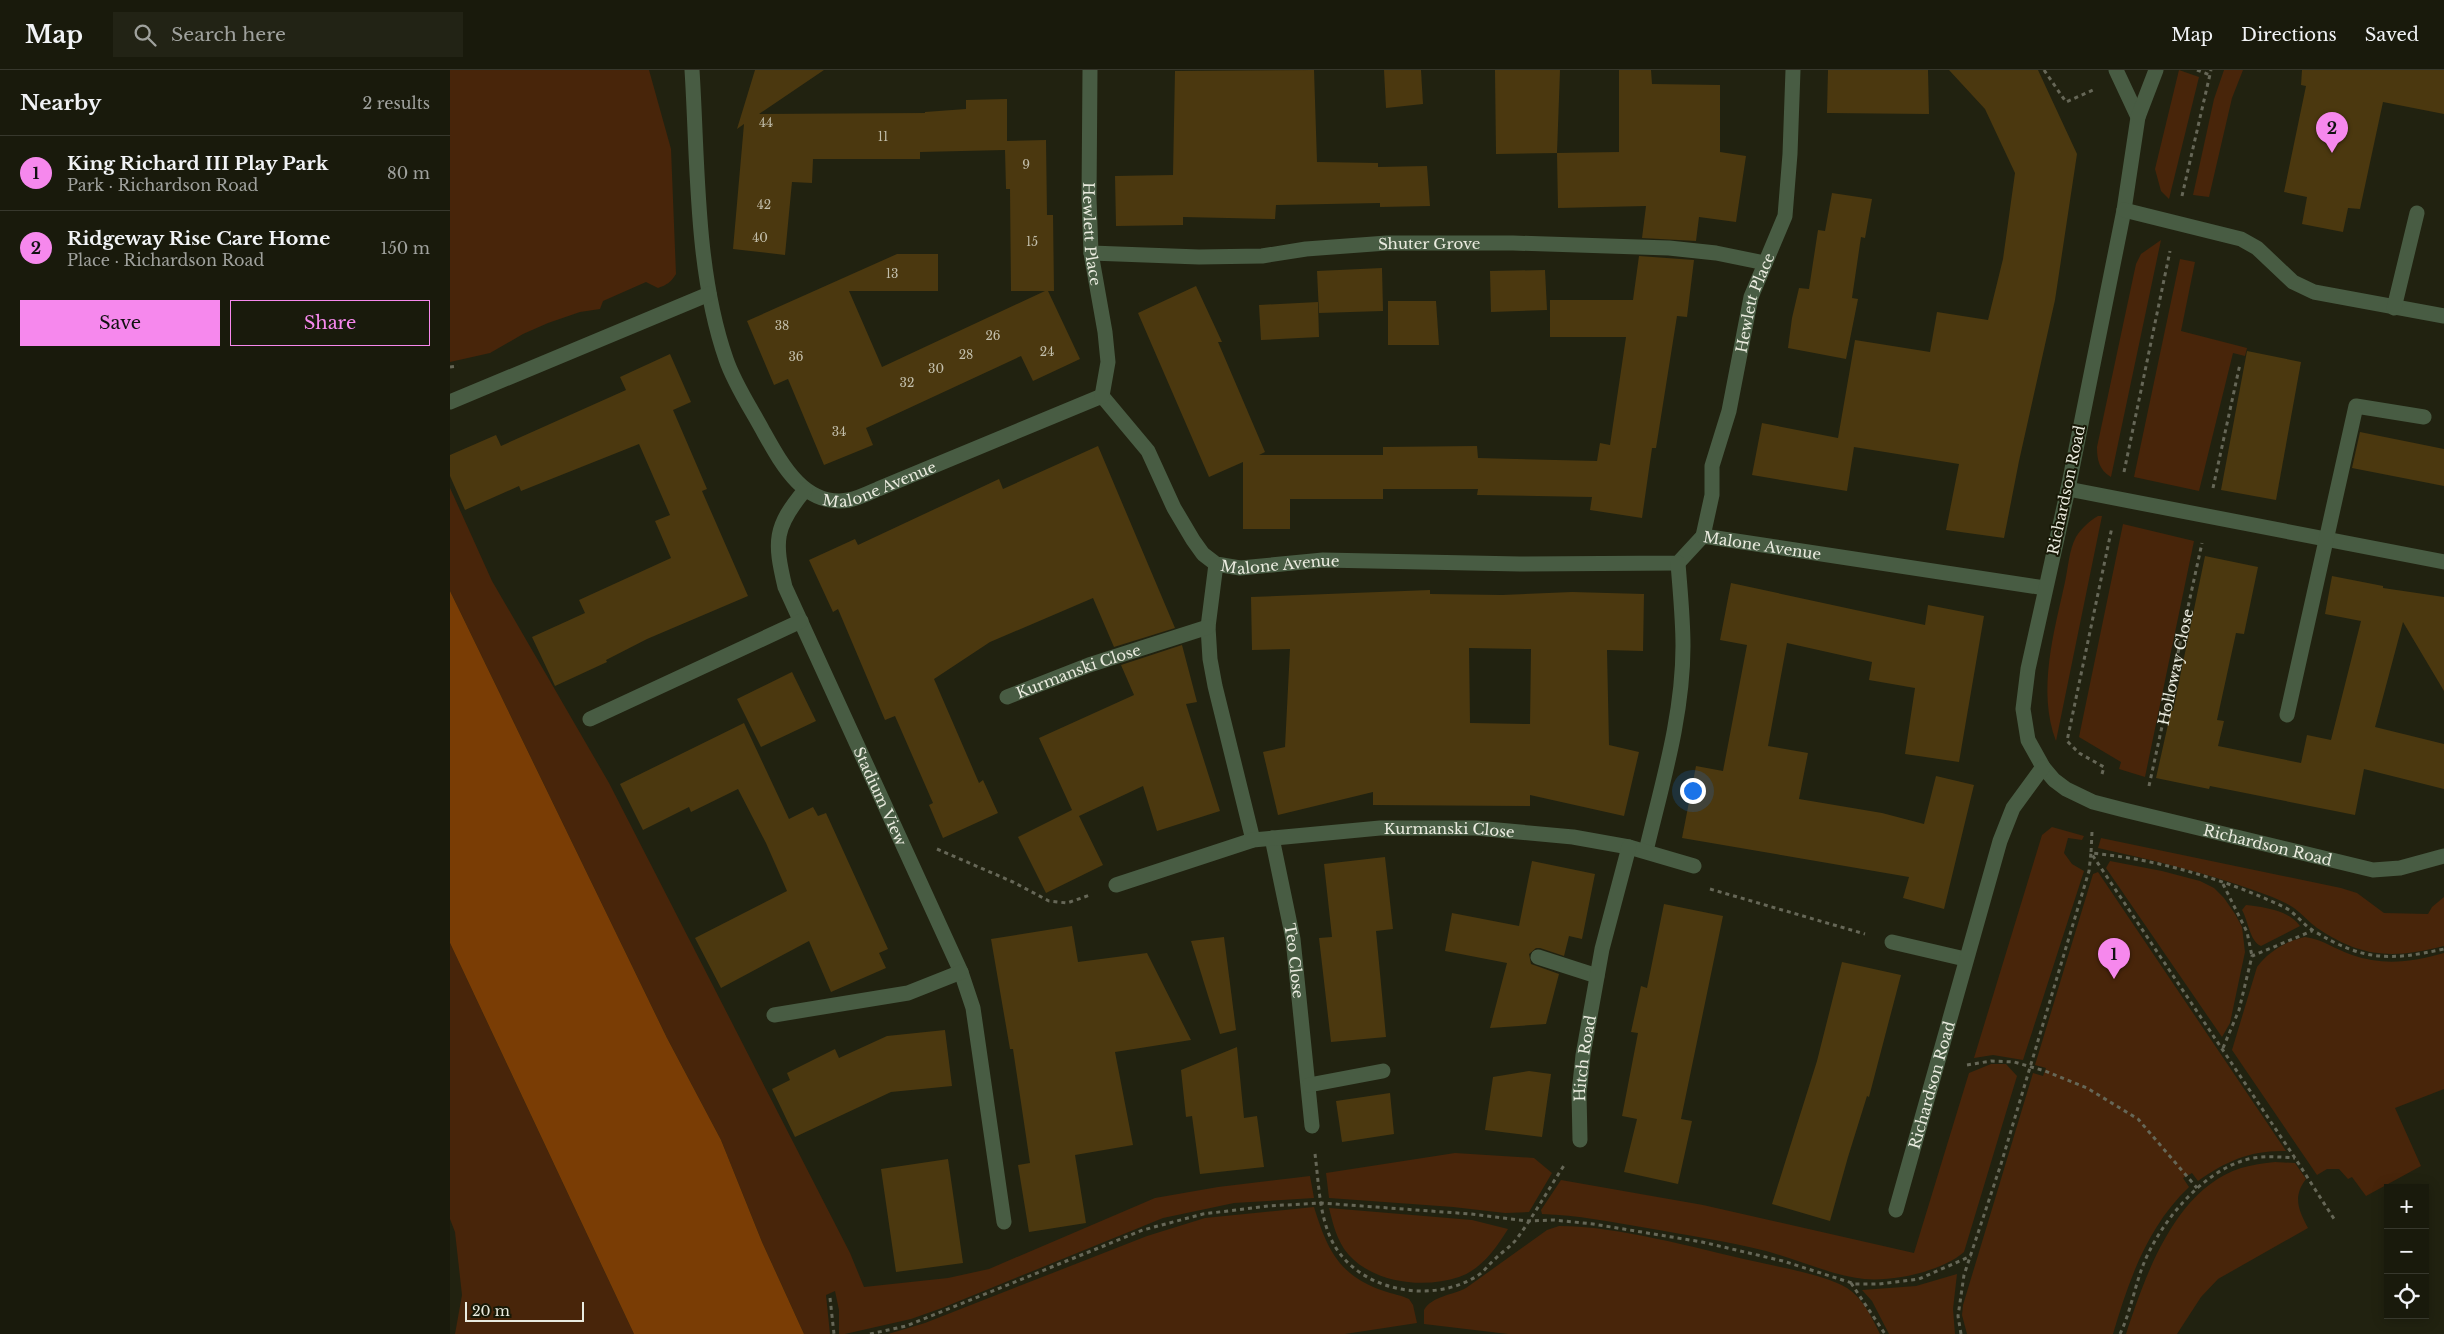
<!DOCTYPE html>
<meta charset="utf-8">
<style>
:root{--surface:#191a0c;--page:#222315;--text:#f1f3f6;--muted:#9fa19d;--line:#37382d;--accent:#f688ed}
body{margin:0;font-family:"Libre Baskerville",serif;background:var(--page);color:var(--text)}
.controls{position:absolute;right:15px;bottom:15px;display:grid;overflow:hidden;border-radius:0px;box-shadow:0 2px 12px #0003}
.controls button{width:45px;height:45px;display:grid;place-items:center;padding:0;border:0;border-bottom:1px solid var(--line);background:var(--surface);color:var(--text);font:25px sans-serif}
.scale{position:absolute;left:15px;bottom:12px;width:119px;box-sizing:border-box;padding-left:5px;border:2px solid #eaebdf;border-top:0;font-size:14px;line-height:18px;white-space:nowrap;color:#eaebdf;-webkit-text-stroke:4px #181907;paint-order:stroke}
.you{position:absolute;left:1242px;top:720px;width:18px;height:18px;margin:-12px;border:4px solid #fff;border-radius:50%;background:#1a73e8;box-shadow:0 0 0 8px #1a73e833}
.badge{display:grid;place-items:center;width:32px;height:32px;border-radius:50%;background:var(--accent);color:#111;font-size:16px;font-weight:700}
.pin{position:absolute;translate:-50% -41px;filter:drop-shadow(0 1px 2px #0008)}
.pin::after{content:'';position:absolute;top:26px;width:18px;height:15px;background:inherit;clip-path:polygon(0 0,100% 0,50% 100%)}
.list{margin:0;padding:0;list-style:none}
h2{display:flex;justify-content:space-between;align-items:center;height:65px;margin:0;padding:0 20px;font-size:21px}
h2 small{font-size:16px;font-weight:400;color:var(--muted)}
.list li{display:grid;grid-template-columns:32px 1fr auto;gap:15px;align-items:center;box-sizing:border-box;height:75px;padding:0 20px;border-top:1px solid var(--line)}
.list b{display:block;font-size:19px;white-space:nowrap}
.list p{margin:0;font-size:16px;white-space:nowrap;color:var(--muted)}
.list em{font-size:16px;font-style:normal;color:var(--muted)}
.actions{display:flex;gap:10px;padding:15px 20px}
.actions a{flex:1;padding:11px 0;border:1px solid var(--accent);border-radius:0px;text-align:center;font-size:18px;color:var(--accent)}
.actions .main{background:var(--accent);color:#111}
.icon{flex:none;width:28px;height:28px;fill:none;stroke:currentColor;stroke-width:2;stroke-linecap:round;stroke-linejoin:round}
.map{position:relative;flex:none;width:1994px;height:1264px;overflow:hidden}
header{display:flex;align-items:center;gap:30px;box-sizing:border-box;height:70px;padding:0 25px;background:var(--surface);border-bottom:1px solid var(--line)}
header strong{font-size:24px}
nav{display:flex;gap:28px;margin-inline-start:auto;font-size:18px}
.search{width:350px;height:45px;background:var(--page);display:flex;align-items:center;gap:12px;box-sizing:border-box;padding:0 18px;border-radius:0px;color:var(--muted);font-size:19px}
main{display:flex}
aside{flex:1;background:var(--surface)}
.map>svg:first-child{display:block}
.green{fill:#48250a}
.forest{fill:#7a3d05}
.building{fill:#4b380f;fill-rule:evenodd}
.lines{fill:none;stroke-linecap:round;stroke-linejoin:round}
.path{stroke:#666757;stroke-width:3;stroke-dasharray:4 4;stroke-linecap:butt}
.minor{stroke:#485c43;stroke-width:15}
.labels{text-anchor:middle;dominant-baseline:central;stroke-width:4;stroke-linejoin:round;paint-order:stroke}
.number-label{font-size:12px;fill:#c2beab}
.street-label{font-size:15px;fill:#eaebdf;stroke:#181907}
</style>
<header>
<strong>Map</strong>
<div class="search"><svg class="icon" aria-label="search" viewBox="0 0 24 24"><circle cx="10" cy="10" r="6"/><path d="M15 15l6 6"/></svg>Search here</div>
<nav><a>Map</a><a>Directions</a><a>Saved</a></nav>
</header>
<main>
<aside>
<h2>Nearby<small>2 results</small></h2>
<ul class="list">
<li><span class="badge">1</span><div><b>King Richard III Play Park</b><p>Park · Richardson Road</p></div><em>80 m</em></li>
<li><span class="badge">2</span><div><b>Ridgeway Rise Care Home</b><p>Place · Richardson Road</p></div><em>150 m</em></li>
</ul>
<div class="actions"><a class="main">Save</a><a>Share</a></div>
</aside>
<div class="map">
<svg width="1994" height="1264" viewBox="0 0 1994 1264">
<rect width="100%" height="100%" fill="#212210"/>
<g class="green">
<path d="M 0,0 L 199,0 L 221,79 L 226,204 C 221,212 217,215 208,218 L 196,212 L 153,231 L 150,239 L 130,242 L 98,253 L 73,264 L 40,283 L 0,292 Z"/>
<polygon points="1729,0 1749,7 1719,129 1711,121 1705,99"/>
<polygon points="1774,0 1793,0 1782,28 1759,127 1743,125 1764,29"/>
<path d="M 1711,170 L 1661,407 C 1649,400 1647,390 1647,377 L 1686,194 L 1691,184 Z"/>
<polygon points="1730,189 1745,192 1731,261 1797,278 1795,286 1783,283 1749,421 1684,407"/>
<polygon points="0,418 42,511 159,713 400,1183 414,1217 498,1208 539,1199 705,1128 768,1117 860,1106 864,1128 784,1133 713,1148 492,1238 461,1249 395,1264 389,1264 389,1240 385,1221 376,1225 380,1264 354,1264 312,1172 271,1070 217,968 0,521"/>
<path d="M 1648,446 L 1652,446 L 1606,671 C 1587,621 1604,562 1615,512 C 1618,498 1619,480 1626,467 C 1631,459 1639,451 1648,446 Z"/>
<polygon points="1673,454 1744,471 1695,707 1669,699 1671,692 1629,667"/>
<polygon points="1602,757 1634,766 1632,770 1618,768 1614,783 1622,794 1634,801 1573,990 1543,985 1524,988 1592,765"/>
<path d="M 1651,768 L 1891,818 L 1907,823 L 1934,843 L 1978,844 L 1982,837 L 1994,827 L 1994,876 C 1943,889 1912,888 1867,858 C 1859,852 1852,844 1844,838 C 1832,830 1819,826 1806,821 C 1754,802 1701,790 1648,778 Z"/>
<polygon points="1660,791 1712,801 1750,811 1764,818 1774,828 1785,844 1792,857 1795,882 1780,953 1772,967 1656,798"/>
<path d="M 1648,802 L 1836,1081 C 1801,1080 1776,1091 1748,1111 L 1742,1103 L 1733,1108 L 1739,1117 C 1697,1157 1679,1210 1663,1264 L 1517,1264 L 1512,1245 L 1513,1235 L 1583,1003 L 1593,1006 L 1596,998 L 1585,995 L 1643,804 Z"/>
<path d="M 1796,835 C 1813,837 1839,840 1850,856 L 1811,876 C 1800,872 1798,850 1792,840 Z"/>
<path d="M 1855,867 C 1873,869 1886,880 1902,885 C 1933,896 1963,892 1994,883 L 1994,1019 L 1945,1038 L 1971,1096 L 1916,1126 L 1902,1107 L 1898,1109 L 1889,1099 L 1877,1099 L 1867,1105 L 1782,980 L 1807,897 C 1819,881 1836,871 1855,867 Z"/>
<polygon points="0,873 184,1264 5,1264 12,1225 5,1162 0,1149"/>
<path d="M 1541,994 L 1556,994 L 1567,1006 L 1514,1182 C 1493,1201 1443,1212 1414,1209 C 1381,1205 1348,1190 1316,1181 C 1277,1171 1236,1165 1197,1158 C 1162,1152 1127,1145 1092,1144 L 1091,1140 L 1111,1110 L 1253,1135 L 1464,1183 L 1519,1003 Z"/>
<polygon points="1005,1083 1084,1088 1102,1103 1079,1142 1055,1143 1003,1137 879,1128 876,1103"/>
<path d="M 1825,1092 L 1845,1093 L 1856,1109 C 1842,1127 1849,1141 1858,1158 L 1768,1209 L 1751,1227 L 1727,1264 L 1676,1264 C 1695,1206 1725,1119 1791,1098 C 1802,1095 1813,1093 1825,1092 Z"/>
<path d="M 864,1137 C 877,1179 889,1206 934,1221 C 942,1224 951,1225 959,1229 L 963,1235 L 967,1253 L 895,1264 L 438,1264 L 475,1253 L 697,1166 L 755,1148 Z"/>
<path d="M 879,1138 L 1022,1150 L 1058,1159 C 1046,1178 1032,1199 1009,1207 C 974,1219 923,1213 898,1184 C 887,1171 883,1154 879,1138 Z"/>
<path d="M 1109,1156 C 1169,1156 1244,1178 1303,1191 C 1328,1197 1376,1205 1397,1218 C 1413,1228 1422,1248 1430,1264 L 1058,1264 L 974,1254 L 974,1240 C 982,1226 1003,1225 1016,1218 L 1097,1160 Z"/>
<polygon points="1507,1204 1503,1239 1505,1264 1439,1264 1422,1231 1412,1220 1466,1216"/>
</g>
<polygon class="forest" points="0,521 217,968 271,1070 312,1172 354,1264 184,1264 0,873"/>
<g class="building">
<polygon points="305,0 374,0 309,44 475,43 475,42 516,39 516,30 557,29 557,71 596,70 597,145 603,145 604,221 598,221 630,289 583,311 571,286 416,358 423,375 374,395 338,309 324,315 297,251 447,184 488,184 488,221 399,221 432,297 595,221 561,221 560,119 556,119 555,80 470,82 470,89 363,89 362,113 342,112 335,185 283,179 294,54 287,59"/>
<polygon points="864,0 867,92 928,93 928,97 977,96 980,136 930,137 930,133 826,135 825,149 733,147 733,155 666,156 665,106 723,105 725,1"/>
<polygon points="934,0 971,0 973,34 936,38"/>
<polygon points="1045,0 1110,0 1107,83 1046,84"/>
<polygon points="1169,0 1201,0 1202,14 1270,15 1270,82 1296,86 1286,152 1249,147 1246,171 1192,168 1196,136 1108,138 1107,83 1169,82"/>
<polygon points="1378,0 1478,0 1479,44 1377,43"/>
<polygon points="1499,0 1588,0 1627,84 1605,230 1569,391 1554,468 1496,460 1509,394 1404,377 1397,421 1302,405 1312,353 1388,368 1405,270 1480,282 1487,242 1538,250 1553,189 1565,103 1535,39"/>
<polygon points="1852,0 1994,0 1994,44 1933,32 1910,139 1898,138 1893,162 1852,154 1857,127 1834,122 1856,16 1851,15"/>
<polygon points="1382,123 1422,129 1415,168 1411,167 1402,228 1408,229 1396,289 1338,278 1342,248 1349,218 1359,219 1368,160 1375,161"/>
<polygon points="1189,186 1244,190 1237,247 1227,246 1206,378 1202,378 1192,448 1140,440 1142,427 1027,425 1028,419 933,419 933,429 840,429 840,459 793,459 793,392 759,407 688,243 746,216 772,272 768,272 815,382 809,385 933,385 933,377 1027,376 1028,388 1147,391 1150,373 1160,375 1176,267 1100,267 1100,230 1183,230"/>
<polygon points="932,198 933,241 869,243 867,201"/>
<polygon points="1095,200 1097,240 1041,242 1040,201"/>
<polygon points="938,231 986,231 989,275 938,275"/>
<polygon points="868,232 869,267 811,270 809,235"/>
<polygon points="1797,281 1851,292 1826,430 1771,420"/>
<polygon points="220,284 241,332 223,340 257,419 252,421 298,526 197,569 156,590 157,592 105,616 82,567 135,543 129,530 221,488 205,451 220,445 189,374 71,421 69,416 15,440 0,406 0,385 46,365 51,376 176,320 170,307"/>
<polygon points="1910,362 1994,379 1994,416 1902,398"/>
<polygon points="648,376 725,558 664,577 643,528 540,572 484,609 529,713 533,710 548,743 493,768 479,735 483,733 445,646 435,650 388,539 383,542 359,490 405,469 408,475 549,409 553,419"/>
<polygon points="1755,486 1808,497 1794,564 1786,563 1767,650 1774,651 1768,676 1851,693 1857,665 1881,670 1911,551 1875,544 1882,506 1933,516 1933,518 1994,527 1994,621 1953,552 1925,657 1994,674 1994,719 1914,699 1905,745 1760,716 1759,719 1706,708 1721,641 1723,641"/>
<polygon points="1281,513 1475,555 1478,535 1534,546 1509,692 1455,684 1465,618 1419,610 1422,592 1337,573 1318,676 1358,683 1349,729 1432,743 1474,754 1486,706 1524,715 1494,839 1453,828 1459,807 1232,768 1246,696 1273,701 1297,575 1270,570"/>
<path d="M 980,520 L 980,524 L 1052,525 L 1122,522 L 1194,524 L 1193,581 L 1157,580 L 1159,675 L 1189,682 L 1174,746 L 1080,725 L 1080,736 L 923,735 L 923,722 L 828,745 L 813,682 L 835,677 L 840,579 L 802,580 L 801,527 ZM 1019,578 L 1081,579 L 1080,654 L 1020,653 Z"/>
<polygon points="732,575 747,632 736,634 770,741 707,761 693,716 629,746 653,795 596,823 568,767 622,740 589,668 684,625 671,595"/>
<polygon points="342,602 366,651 311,677 287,629"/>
<polygon points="294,653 339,749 363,737 368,746 376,743 438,879 429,883 436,898 381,922 359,871 271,918 245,868 337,821 316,773 288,719 241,742 239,737 193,760 170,714"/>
<polygon points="935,787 943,859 926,861 936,967 881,972 869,868 882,867 874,794"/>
<polygon points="1082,791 1145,804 1132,869 1119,866 1114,886 1090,878 1086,878 1079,884 1081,894 1109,904 1096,954 1040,958 1057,893 995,881 1002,843 1069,856"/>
<polygon points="1214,834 1273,846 1231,1049 1242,1051 1228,1114 1174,1102 1187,1049 1172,1046 1188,963 1181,962 1191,916 1197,918"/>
<polygon points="622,856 628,892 697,883 741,970 665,982 683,1075 625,1085 636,1153 579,1162 568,1095 580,1093 563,979 560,979 541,869"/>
<polygon points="774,867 786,960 770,964 741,871"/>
<polygon points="1392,892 1451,905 1419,1027 1417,1026 1398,1087 1380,1151 1322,1134 1367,991"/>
<polygon points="495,960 502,1016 441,1022 345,1067 322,1019 340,1010 337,1003 385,979 389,988 437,966"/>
<polygon points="787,977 794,1048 807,1046 814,1097 750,1104 742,1046 736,1047 731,1000"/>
<polygon points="1079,1001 1101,1004 1092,1067 1035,1060 1043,1007"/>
<polygon points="940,1023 944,1064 892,1072 886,1031"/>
<polygon points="498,1089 513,1193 446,1202 431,1099"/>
</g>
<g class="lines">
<g class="path">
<polyline points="1594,0 1616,32 1643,20"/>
<polyline points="1747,0 1760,5"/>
<polyline points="1732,126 1761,0"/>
<polyline points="0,297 8,296"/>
<polyline points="1674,402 1720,181"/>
<polyline points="1763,418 1790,294"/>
<polyline points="1652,704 1654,697 1629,683 1617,671 1662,457"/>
<path id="s1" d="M 1699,716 L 1752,473"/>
<polyline points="1642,762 1641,783 1845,1088 1886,1152"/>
<polyline points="487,779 563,812 599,831 617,833 640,825"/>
<polyline points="1773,814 1797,862 1802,886"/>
<polyline points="1260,819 1415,864"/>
<polyline points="1773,978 1789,940 1802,886 1862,861"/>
<polyline points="1517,995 1541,991 1564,992 1595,1001 1637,1018 1688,1049 1747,1118"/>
<path d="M 865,1084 C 869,1114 869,1146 883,1173 C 909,1221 981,1235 1027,1206 C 1034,1202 1039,1194 1046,1188 C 1053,1181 1062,1176 1068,1167 C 1085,1144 1099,1118 1115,1094"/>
<polyline points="1401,1213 1435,1264"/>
<polyline points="380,1228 384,1264"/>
<polyline points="420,1264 456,1256 693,1160 753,1144 818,1136 871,1133 1021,1144 1077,1151 1104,1150 1143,1154 1252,1172 1333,1191 1405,1214 1429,1214 1469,1209 1521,1186"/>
<path d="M 1511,1264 L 1508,1246 L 1514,1205 L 1551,1094 L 1639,801 L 1641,783 C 1706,789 1775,809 1834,837 C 1846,843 1853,855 1864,861 C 1913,891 1939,891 1994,879"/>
<path d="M 1670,1264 C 1680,1243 1684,1220 1692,1198 C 1708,1155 1750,1103 1795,1090 C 1811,1085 1830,1087 1845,1088"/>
</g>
<g class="minor">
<path id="s2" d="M 242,0 C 248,93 245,200 276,289 C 284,313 300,337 312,359 C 331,393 354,438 399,430 C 409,428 419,423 428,419 L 652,326 L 698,381 L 724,438 L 743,470 L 753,484 L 766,494 L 790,498 L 873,490 L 1070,494 L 1228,493 L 1253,466 L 1595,518"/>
<path id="s3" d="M 640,0 L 639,128 L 641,183 L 655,262 L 658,292 L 652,326"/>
<polyline points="1666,0 1688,47"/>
<path id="s4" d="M 1706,0 L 1688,47 L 1674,140 L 1618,419 L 1578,599 L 1573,639 L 1578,670 L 1593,697 L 1604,710 L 1616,719 L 1643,732 L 1674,740 L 1923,800 L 1950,798 L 1994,786"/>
<polyline points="1674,140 1791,169 1807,178 1843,212 1864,222 1994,246"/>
<path id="s5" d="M 641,183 L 749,187 L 812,186 L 856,179 L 937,173 L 1063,173 L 1219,178 L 1266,183 L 1315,193"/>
<polyline points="1944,238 1967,143"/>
<polyline points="0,332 259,224"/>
<polyline points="1618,419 1994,492"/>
<path id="s6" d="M 355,420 C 324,457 324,471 335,517 L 511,902 L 523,938 L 554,1152"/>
<path id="s7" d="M 1253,466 L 1262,425 L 1262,396 L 1279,341 L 1301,227 L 1335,146 L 1340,84 L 1343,0"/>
<polyline points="766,494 758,557 760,589 765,616 803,770"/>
<path id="s8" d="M 557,627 L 639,595 L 758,557"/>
<polyline points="1837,645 1906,336 1974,347"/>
<polyline points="140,649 351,551"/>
<path id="s9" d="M 822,768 L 843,869 L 862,1056"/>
<path d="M 1196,781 C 1212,714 1233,646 1233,576 C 1233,548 1230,520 1228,493"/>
<path id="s10" d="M 666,815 L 803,770 L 930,758 L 1026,758 L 1123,767 L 1179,777 L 1244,796"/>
<polyline points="1442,872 1515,889"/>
<polyline points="1088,887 1147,906"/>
<polyline points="324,945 458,923 511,902"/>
<polyline points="859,1015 933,1001"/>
<path id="s11" d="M 1130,1070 L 1129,1023 L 1133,985 L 1152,879 L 1179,777"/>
<path id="s12" d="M 1446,1140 L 1550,771 L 1563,738 L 1593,697"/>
</g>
</g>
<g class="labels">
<g class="number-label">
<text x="316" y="52">44</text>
<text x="433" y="66">11</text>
<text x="576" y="94">9</text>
<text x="314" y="134">42</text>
<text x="310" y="167">40</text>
<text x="582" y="171">15</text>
<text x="442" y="203">13</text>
<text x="332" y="255">38</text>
<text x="543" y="265">26</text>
<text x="597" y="281">24</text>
<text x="516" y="284">28</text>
<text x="346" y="286">36</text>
<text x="486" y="298">30</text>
<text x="457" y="312">32</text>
<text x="389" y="361">34</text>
</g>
<g class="street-label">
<text stroke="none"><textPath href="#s3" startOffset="164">Hewlett Place</textPath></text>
<text stroke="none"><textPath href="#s5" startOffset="339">Shuter Grove</textPath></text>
<text stroke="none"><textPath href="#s7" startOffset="240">Hewlett Place</textPath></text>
<text stroke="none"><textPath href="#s2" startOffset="525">Malone Avenue</textPath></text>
<text transform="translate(1616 420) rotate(-78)">Richardson Road</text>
<text stroke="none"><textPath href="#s2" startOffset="1530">Malone Avenue</textPath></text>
<text stroke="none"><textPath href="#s2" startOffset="1035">Malone Avenue</textPath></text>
<text stroke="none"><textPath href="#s1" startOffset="122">Holloway Close</textPath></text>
<text stroke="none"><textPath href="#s8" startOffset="76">Kurmanski Close</textPath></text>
<text stroke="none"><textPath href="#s6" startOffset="335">Stadium View</textPath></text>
<text stroke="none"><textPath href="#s10" startOffset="341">Kurmanski Close</textPath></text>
<text stroke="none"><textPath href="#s4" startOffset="958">Richardson Road</textPath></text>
<text stroke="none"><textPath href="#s9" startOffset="125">Teo Close</textPath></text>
<text stroke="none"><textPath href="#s11" startOffset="82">Hitch Road</textPath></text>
<text stroke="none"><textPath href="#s12" startOffset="130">Richardson Road</textPath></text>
</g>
</g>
</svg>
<div class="controls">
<button>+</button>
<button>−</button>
<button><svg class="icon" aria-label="locate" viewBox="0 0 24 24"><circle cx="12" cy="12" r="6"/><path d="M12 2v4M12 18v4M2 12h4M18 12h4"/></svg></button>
</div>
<div class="scale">20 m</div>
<div class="you"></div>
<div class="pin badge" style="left:1664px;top:909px">1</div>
<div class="pin badge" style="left:1882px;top:83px">2</div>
</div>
</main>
